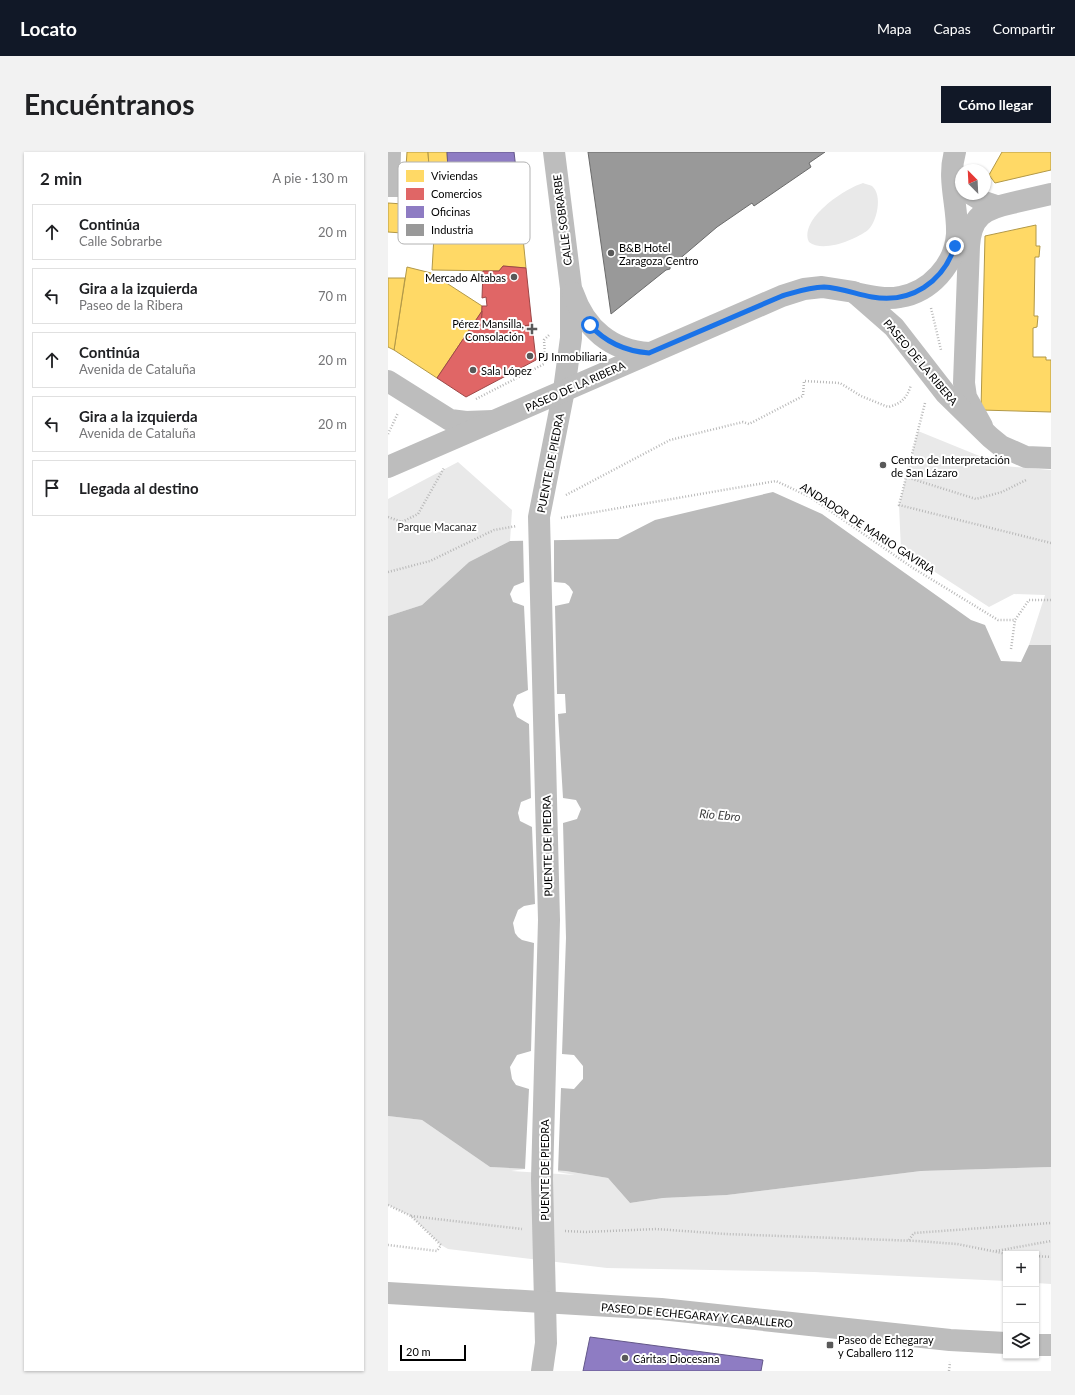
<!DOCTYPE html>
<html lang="es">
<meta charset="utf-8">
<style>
:root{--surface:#fff;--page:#f2f2f2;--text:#202124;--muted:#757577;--line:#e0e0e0;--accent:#111827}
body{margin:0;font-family:Lato,sans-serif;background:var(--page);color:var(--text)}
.controls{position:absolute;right:12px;bottom:12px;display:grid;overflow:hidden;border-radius:0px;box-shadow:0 1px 3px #0004}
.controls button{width:36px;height:36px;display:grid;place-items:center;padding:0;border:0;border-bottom:1px solid var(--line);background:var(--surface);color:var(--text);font:20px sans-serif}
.compass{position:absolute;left:567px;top:12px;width:36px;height:36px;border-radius:50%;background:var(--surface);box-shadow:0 1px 3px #0004;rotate:336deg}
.scale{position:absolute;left:12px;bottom:10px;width:66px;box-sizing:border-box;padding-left:4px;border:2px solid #000;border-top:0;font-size:11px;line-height:14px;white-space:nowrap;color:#000;-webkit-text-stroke:3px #fff;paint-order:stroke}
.stop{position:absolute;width:12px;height:12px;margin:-9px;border:3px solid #1a73e8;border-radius:50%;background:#fff}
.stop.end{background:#1a73e8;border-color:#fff;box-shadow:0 1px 4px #0008}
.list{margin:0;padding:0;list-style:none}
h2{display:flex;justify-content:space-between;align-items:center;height:52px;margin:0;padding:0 16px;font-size:17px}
h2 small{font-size:13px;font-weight:400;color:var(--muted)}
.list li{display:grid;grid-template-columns:26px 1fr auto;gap:12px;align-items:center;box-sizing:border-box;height:56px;margin:0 8px 8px;padding:0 8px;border:1px solid var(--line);border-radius:0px}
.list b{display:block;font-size:15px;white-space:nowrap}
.list p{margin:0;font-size:13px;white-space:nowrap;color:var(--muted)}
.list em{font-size:13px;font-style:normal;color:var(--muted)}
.icon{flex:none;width:22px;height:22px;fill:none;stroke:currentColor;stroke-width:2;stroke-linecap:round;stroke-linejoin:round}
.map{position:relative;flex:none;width:663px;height:1219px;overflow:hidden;border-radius:0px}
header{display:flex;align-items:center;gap:24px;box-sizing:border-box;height:56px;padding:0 20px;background:var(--accent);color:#fff}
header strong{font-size:19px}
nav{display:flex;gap:22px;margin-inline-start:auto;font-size:14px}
.intro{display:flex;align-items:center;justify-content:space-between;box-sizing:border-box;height:96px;padding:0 24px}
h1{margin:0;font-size:28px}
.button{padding:10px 18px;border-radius:0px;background:var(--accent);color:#fff;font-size:14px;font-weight:700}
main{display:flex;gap:24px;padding:0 24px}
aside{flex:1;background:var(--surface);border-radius:0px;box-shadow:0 1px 3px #0004}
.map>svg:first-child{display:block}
.green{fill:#e9e9e9}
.water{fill:#bbb}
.pier{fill:#fff}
.homes{fill:#ffd966;stroke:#b29847}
.shops{fill:#e06666;stroke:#9d4747}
.offices{fill:#8e7cc3;stroke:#635788}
.industry{fill:#999;stroke:#6b6b6b}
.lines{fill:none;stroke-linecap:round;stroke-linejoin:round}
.path{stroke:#b8b8b8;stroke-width:2.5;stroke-dasharray:1 2;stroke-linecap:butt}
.minor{stroke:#bdbdbd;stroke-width:22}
.major{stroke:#bdbdbd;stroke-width:22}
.route{stroke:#1a73e8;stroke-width:5}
.poi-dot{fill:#595959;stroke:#fff;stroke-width:1.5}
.labels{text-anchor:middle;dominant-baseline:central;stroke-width:4;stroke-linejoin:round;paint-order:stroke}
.street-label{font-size:11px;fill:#000;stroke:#fff}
.poi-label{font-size:11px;fill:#000;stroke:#fff;text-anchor:start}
.park-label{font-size:11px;fill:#2e2e2e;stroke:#fff}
.water-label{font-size:12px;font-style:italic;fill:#3f3f3f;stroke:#fff}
.key{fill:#fff;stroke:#b2b2b2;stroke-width:1}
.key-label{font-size:11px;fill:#000}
</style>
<header>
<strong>Locato</strong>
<nav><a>Mapa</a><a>Capas</a><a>Compartir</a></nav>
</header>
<div class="intro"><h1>Encuéntranos</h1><a class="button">Cómo llegar</a></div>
<main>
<aside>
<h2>2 min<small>A pie · 130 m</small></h2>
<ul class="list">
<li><svg class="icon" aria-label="ahead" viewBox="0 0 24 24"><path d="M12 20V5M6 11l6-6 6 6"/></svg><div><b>Continúa</b><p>Calle Sobrarbe</p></div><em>20 m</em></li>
<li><svg class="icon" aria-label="left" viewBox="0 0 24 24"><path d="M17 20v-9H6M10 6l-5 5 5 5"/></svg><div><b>Gira a la izquierda</b><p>Paseo de la Ribera</p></div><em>70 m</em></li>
<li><svg class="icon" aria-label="ahead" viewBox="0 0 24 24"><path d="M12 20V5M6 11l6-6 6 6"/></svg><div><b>Continúa</b><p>Avenida de Cataluña</p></div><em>20 m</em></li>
<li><svg class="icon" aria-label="left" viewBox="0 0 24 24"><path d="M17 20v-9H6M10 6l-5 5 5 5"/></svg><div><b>Gira a la izquierda</b><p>Avenida de Cataluña</p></div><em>20 m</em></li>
<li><svg class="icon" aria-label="arrive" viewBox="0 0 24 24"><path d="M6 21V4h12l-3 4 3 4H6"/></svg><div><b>Llegada al destino</b></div></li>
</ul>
</aside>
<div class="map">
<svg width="663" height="1219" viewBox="0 0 663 1219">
<rect width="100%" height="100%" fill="#fff"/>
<g class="green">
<path d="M 475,31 C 477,32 482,33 484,34 C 495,43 489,70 480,78 C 467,88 435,101 421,90 C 411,67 456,37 475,31 Z"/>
<polygon points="530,279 616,314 663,318 663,493 641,493 657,443 626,442 601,455 513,398 511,353"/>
<polygon points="70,310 124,358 122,389 81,410 34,453 0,464 0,347"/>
<polygon points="0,964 34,968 102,1015 178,1019 220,1026 242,1051 275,1046 339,1043 533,1019 663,1015 663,1132 648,1131 648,1102 618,1102 618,1129 426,1120 219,1116 60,1097 53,1093 23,1064 0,1053"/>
</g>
<polygon class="water" points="385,340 434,362 583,468 597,473 613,509 633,510 641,493 663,493 663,1015 533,1019 339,1043 275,1046 242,1051 220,1026 178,1019 102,1015 34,968 0,964 0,464 34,453 81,410 122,389 230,387 267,368"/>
<polygon class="pier" points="166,386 166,430 177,431 181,434 185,440 181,451 167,454 169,542 177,542 178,561 170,562 175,646 188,648 193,657 189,667 175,671 178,786 174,902 186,903 195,914 195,927 186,937 173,936 170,1020 187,1023 123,1019 137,1017 141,937 128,933 124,927 122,915 129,903 143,899 146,791 134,788 130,785 127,781 125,771 130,758 136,754 147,752 144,675 132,669 130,661 133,650 143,646 141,572 129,565 125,553 129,543 140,538 136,454 125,450 122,442 126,434 136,430 135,387"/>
<g class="homes">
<polygon points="19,0 40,0 41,15 18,15"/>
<polygon points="40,0 59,0 61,30 49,31 48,15 41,15"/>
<polygon points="614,0 663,0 663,18 607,31 601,23"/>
<polygon points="0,51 15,52 14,81 0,80"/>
<polygon points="648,73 648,94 652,94 651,105 647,105 646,164 650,164 649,175 645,176 645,205 658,205 658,208 663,208 663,260 593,258 597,84"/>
<polygon points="46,84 84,89 135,86 138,116 115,114 111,119 44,118"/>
<polygon points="19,115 43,121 94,154 94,159 49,226 6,198"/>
<polygon points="0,126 17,126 6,198 0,195"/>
</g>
<g class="shops">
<polygon points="115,114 138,116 144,173 93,177 94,154 99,154 98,145 94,146 95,119 111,119"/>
<polygon points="94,159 93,177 144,173 148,208 78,245 49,226"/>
</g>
<g class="offices">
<polygon points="59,0 126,0 130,34 61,37"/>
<polygon points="202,1185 375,1208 373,1219 195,1219"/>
</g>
<polygon class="industry" points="200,0 437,0 421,11 423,15 366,54 364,51 329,75 282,115 282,117 278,118 223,162"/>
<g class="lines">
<g class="path">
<polyline points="543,156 553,198"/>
<polyline points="157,203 156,188 161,183"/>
<polyline points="88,247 156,212"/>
<polyline points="537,251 511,353 663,391"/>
<polyline points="0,282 10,261"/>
<polyline points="518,325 588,347 614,340 638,328"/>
<path d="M 178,343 L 282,288 L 355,270 L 361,272 L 415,244 L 416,229 L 452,231 L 473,244 L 500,255 C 513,252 519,246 523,233"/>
<polyline points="0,365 14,370 30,362 56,316"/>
<polyline points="173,366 388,329 422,345 525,416 610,468 627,468 641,448 663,448"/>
<polyline points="0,420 42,409 106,378 129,374"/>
<polyline points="623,497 627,468"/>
<polyline points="0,1053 23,1064 53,1093 49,1099 0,1093"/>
<polyline points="23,1064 134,1077"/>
<polyline points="177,1079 198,1080 268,1077 338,1082 529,1089 569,1092 619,1102"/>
<polyline points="521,1088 526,1081 663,1071"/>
<polyline points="608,1099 663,1089"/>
<polyline points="648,1104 663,1105"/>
<polyline points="561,1219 562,1210"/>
</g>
<g class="minor">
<polyline points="2,0 1,34 44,34"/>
<polyline points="583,42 596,50 608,54"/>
<polyline points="0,229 62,268 78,270 105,269"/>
<path d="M 594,274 L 578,245 L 576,231 L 581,94 C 583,64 596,57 624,51 C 637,48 650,45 663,42"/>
<polyline points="154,1219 158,1191 154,1027 161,768 151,365 176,238"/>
</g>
<g class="major">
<polyline points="166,0 183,136 183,186 176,238"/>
<path d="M 185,141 C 197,176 223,199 261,201"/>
<path d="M 467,141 C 481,144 497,148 512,145 C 542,140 567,113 569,82 C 570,54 559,27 567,0"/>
<polyline points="0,315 394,144 416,137 434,135 466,140 506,175 558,242 602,285 613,294 638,305 663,306"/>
<polyline points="0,1141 273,1157 562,1188 618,1191"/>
<polyline points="648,1193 663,1193"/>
</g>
</g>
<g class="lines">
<path class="route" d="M 202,173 C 218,191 237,199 261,201 L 394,144 C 408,140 421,135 436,135 C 453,136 468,142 484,145 C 523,152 555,130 567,94"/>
</g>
<g class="poi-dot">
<circle cx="223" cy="101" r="4"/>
<circle cx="126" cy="125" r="4"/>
<path d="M142 171h4v4h4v4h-4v4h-4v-4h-4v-4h4z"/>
<circle cx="142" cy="204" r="4"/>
<circle cx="85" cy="218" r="4"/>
<circle cx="495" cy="313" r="4"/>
<rect x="438" y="1189" width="8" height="8" rx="2"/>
<circle cx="237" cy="1206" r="4"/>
</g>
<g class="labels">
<g class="street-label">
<text transform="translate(174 68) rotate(-97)">CALLE SOBRARBE</text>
<text transform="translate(533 210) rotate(50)">PASEO DE LA RIBERA</text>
<text transform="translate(187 234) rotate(-24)">PASEO DE LA RIBERA</text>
<text transform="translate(162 311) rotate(-79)">PUENTE DE PIEDRA</text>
<text transform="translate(480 376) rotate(33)">ANDADOR DE MARIO GAVIRIA</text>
<text transform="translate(159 694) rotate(-91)">PUENTE DE PIEDRA</text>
<text transform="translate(156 1018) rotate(-90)">PUENTE DE PIEDRA</text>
<text transform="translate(309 1163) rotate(5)">PASEO DE ECHEGARAY Y CABALLERO</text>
</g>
<g class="poi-label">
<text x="231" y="95">B&amp;B Hotel<tspan x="231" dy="13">Zaragoza Centro</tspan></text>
<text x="118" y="125" text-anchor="end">Mercado Altabas</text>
<text x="136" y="171" text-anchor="end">Pérez Mansilla,<tspan x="136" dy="13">Consolación</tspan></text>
<text x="150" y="204">PJ Inmobiliaria</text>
<text x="93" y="218">Sala López</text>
<text x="503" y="307">Centro de Interpretación<tspan x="503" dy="13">de San Lázaro</tspan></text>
<text x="450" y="1187">Paseo de Echegaray<tspan x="450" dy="13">y Caballero 112</tspan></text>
<text x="245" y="1206">Cáritas Diocesana</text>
</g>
<g class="park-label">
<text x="49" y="374">Parque Macanaz</text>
</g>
<g class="water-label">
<text transform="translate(332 663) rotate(5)">Río Ebro</text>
</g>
</g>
<rect x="10" y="10" width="132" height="82" rx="6" class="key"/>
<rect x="18" y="18" width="18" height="12" fill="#ffd966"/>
<rect x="18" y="36" width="18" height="12" fill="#e06666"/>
<rect x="18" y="54" width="18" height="12" fill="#8e7cc3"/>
<rect x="18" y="72" width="18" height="12" fill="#999"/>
<g class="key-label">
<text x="43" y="28">Viviendas</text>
<text x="43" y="46">Comercios</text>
<text x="43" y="64">Oficinas</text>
<text x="43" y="82">Industria</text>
</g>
</svg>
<div class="controls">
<button>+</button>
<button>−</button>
<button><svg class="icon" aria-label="layers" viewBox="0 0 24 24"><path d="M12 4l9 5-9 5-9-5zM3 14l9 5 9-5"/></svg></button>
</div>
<svg class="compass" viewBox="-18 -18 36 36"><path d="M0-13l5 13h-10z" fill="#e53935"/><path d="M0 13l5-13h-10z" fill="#757577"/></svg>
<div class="scale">20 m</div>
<div class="stop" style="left:202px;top:173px"></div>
<div class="stop end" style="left:567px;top:94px"></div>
</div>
</main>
